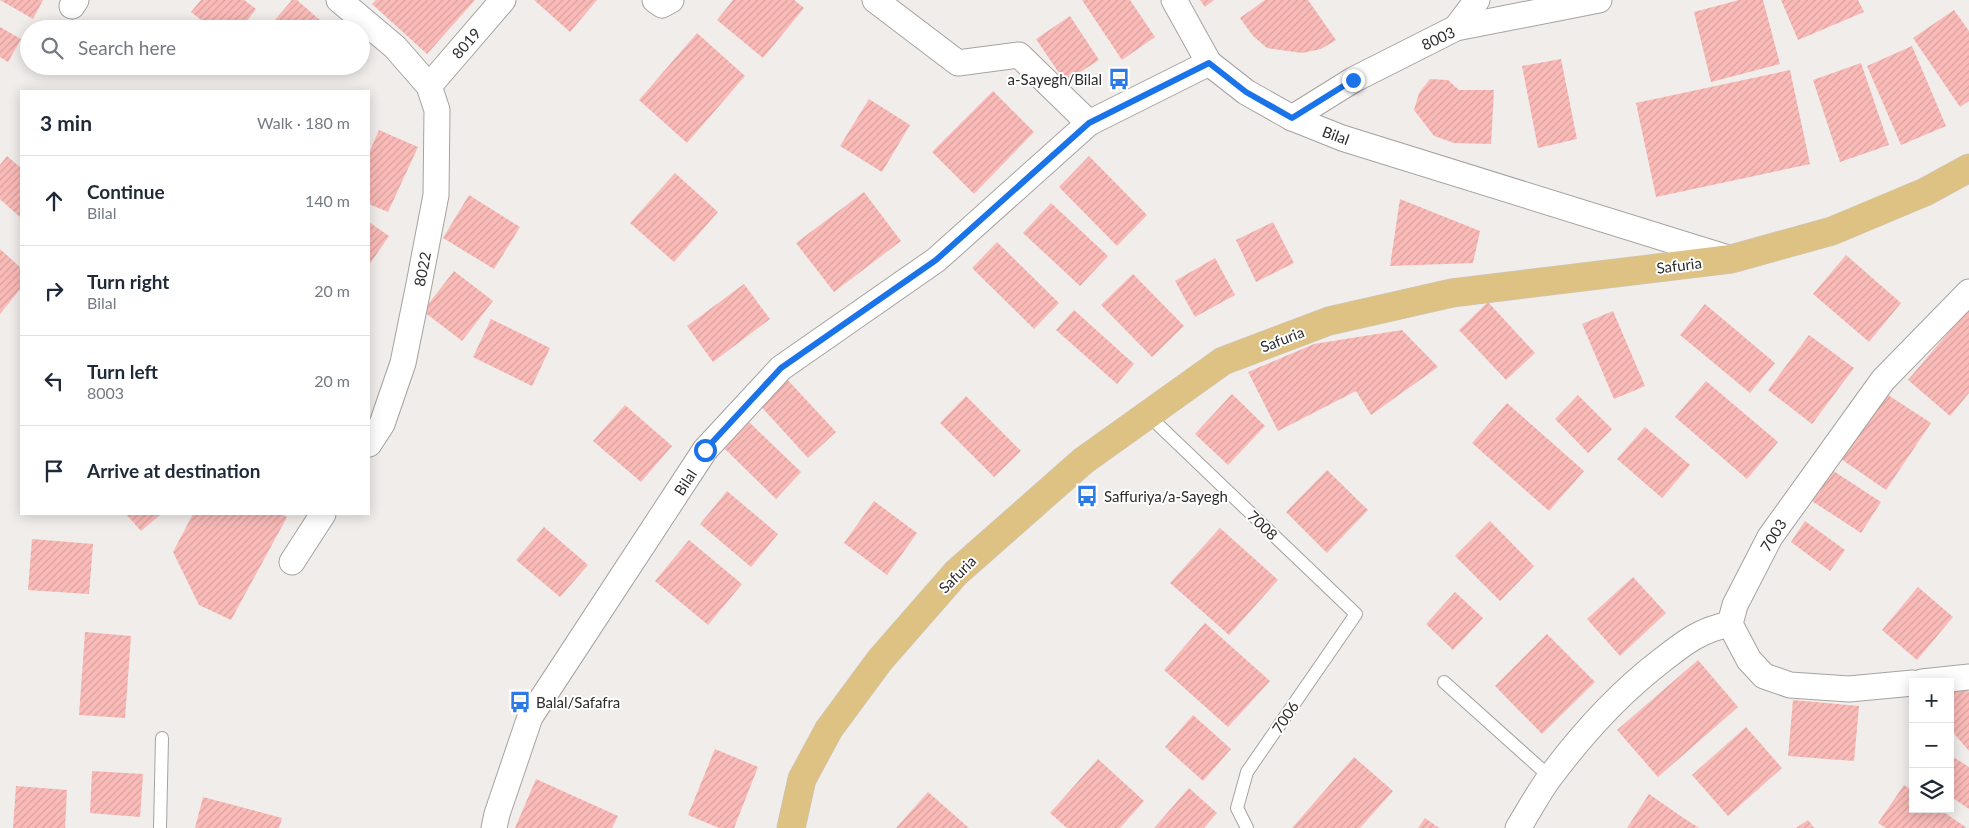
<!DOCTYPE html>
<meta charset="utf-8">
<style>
:root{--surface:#fff;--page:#f6f6f7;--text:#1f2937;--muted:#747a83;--line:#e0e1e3}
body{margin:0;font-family:Lato,sans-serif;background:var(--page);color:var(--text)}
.controls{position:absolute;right:15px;bottom:15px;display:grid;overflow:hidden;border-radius:0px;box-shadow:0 2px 12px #0003}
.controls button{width:45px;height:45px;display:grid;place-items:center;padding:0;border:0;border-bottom:1px solid var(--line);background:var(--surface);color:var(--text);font:25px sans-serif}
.stop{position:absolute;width:15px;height:15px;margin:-11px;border:4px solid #1a73e8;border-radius:50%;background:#fff}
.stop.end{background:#1a73e8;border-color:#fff;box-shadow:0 1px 5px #0008}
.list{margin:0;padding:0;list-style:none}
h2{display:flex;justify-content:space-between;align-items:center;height:65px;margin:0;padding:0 20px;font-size:21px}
h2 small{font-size:16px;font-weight:400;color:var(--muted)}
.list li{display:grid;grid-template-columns:32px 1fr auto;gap:15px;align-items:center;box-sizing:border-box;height:90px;padding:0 20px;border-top:1px solid var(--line)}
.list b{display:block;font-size:19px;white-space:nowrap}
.list p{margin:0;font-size:16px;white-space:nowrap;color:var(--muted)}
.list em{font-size:16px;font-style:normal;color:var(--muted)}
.icon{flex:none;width:28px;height:28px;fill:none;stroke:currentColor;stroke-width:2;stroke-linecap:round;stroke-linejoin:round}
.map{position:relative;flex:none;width:1969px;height:828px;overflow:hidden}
.search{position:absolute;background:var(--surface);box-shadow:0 2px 12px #0003;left:20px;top:20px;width:350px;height:55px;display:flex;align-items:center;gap:12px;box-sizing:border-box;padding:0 18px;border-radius:28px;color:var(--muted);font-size:19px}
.panel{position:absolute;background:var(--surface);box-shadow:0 2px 12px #0003;left:20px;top:90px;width:350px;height:425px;border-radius:0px}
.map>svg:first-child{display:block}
.building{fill:url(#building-hatch)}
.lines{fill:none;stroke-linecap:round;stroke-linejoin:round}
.service-casing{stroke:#a6a2a0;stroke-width:14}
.minor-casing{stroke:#a6a2a0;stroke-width:27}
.primary-casing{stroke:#c8c8c8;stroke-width:29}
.service{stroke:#fff;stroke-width:12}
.minor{stroke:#fff;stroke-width:25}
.primary{stroke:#dec283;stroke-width:28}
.route{stroke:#1a73e8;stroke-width:6}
.labels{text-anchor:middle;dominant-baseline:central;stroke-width:4;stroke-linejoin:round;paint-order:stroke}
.street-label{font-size:15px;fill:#2d2b2a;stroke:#fff}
.poi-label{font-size:15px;fill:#2d2b2a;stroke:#fff;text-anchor:start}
</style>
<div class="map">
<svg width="1969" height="828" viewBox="0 0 1969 828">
<defs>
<pattern id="building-hatch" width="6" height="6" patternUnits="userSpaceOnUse" patternTransform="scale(1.25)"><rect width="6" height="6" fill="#fabbb8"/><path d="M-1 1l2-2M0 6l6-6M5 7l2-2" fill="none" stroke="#d7a19e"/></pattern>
</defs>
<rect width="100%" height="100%" fill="#f1edea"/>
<g class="building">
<polygon points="0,0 43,0 33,19"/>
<polygon points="201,0 244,0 256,9 241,29 213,29 191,12"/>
<polygon points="292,0 297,0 330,29 267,29"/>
<polygon points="376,0 475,0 427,54 372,4"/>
<polygon points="534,0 597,0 570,32"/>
<polygon points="733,0 794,0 804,8 763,58 717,20"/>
<polygon points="1082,0 1130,0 1155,37 1122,60"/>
<polygon points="1200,0 1214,0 1205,7"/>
<polygon points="1265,0 1308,0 1336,40 1321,49 1302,53 1267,48 1253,36 1240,18"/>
<polygon points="1739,0 1763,0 1780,64 1711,82 1694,12"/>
<polygon points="1781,0 1858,0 1864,12 1798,40"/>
<polygon points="1954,10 1969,31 1969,101 1960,107 1913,38"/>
<polygon points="1070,16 1099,60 1065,82 1036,39"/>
<polygon points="0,27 21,39 8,62 0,57"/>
<polygon points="697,33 745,76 687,143 639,100"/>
<polygon points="1912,46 1946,126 1901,145 1867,66"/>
<polygon points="1561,59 1577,139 1538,148 1522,66"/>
<polygon points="1861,63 1889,145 1840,162 1813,80"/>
<polygon points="280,66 298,66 290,75"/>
<polygon points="1790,70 1810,164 1656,197 1636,103"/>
<polygon points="1430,79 1448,80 1459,90 1494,90 1491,144 1454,143 1434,136 1414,110 1419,93"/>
<polygon points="993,91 1034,132 974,194 932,152"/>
<polygon points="869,99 910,125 882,172 840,146"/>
<polygon points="379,130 418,147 388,212 369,204 369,153"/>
<polygon points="7,156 21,168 21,218 0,199 0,165"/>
<polygon points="1089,156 1147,215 1117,246 1059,187"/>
<polygon points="675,173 718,212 674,262 630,223"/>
<polygon points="864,192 901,241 834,292 796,243"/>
<polygon points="469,195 520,227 494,269 443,238"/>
<polygon points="1400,199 1480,231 1473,263 1390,266"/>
<polygon points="1051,203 1108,256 1080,286 1023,233"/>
<polygon points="369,222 389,236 369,265"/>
<polygon points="1273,222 1294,263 1256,282 1236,240"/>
<polygon points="997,242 1059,303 1034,329 972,268"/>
<polygon points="0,249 21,268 21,288 0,314"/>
<polygon points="1846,255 1901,303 1869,342 1813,294"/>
<polygon points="1215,258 1235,295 1195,317 1175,281"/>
<polygon points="454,271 493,301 462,341 423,311"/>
<polygon points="1133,274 1184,326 1152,357 1101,305"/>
<polygon points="744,284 770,319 713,362 687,326"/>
<polygon points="1488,302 1535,353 1506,380 1459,330"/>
<polygon points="1705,304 1775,363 1750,393 1680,335"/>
<polygon points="1969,308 1969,393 1950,416 1908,380"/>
<polygon points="1074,310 1134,364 1117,384 1056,330"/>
<polygon points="1613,311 1645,386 1614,399 1582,324"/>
<polygon points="491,319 550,348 532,386 473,357"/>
<polygon points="1402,330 1438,367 1371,415 1356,391 1278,431 1248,372 1314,344"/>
<polygon points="1809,335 1854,368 1812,424 1768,390"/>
<polygon points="784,376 836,432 808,458 756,401"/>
<polygon points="1706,381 1778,442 1747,479 1675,417"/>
<polygon points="1885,393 1931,423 1886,490 1841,459"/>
<polygon points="1232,394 1265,426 1228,465 1195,434"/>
<polygon points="1578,395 1612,429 1588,453 1555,419"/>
<polygon points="966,396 1021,451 994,477 940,423"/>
<polygon points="1507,403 1584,471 1549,511 1472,443"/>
<polygon points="625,405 672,446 641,482 593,441"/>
<polygon points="749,422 801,472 776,499 724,448"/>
<polygon points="1645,427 1690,465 1662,498 1617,459"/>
<polygon points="1327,470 1368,510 1327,553 1286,512"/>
<polygon points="1832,470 1881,502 1861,533 1812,501"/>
<polygon points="727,491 778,534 751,567 700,524"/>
<polygon points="874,501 917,533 887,575 844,543"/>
<polygon points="126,514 161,514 141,531"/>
<polygon points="193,514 280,514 287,517 231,620 199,605 173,552"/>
<polygon points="1490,521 1534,566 1500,601 1455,556"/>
<polygon points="1805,521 1845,550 1830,571 1791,542"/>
<polygon points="544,527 588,565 560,597 516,560"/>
<polygon points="1220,528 1278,580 1229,635 1170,583"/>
<polygon points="32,539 93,544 89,594 28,590"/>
<polygon points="689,540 742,584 708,625 655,581"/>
<polygon points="1633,577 1666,613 1620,656 1587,619"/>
<polygon points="1918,587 1953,617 1917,660 1882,630"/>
<polygon points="1455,592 1483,618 1453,650 1426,624"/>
<polygon points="1205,623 1270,681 1228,727 1164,670"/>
<polygon points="85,632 131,636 125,718 79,715"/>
<polygon points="1547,634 1595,682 1542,734 1495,686"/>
<polygon points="1698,660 1738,707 1658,777 1617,730"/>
<polygon points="1960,681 1969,692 1969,751 1950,729 1950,690"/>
<polygon points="1793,700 1859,706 1854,761 1788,756"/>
<polygon points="1193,715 1231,749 1203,781 1165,747"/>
<polygon points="1746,727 1782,768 1728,816 1692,775"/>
<polygon points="715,749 758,767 734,828 719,828 688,815"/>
<polygon points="1950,755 1969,767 1969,809 1950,796"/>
<polygon points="1354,757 1393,791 1360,828 1292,828"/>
<polygon points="1098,759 1144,801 1120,828 1067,828 1050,813"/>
<polygon points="92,771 143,774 140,817 90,813"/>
<polygon points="536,779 618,816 612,828 515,828"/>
<polygon points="1904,785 1913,791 1913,809 1939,809 1967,828 1886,828 1878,823"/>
<polygon points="16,786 67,790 65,828 13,828"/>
<polygon points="1189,788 1217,813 1204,828 1154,828"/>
<polygon points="928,792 969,828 896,828"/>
<polygon points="1649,794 1682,817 1699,828 1627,828"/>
<polygon points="203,797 282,818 279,828 195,828"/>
<polygon points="1425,818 1439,828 1418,828"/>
<polygon points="1808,820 1814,828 1796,828"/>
</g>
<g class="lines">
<g class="service-casing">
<g id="service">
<polyline points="1148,415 1356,614 1247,772 1237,808 1247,828"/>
<polyline points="1444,682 1550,777"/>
<polyline points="160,828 162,738"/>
</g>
</g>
<g class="minor-casing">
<g id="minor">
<polyline points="339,0 395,47 429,86 437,110 436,195 419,284 403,363 382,424 369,444"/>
<polyline points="655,0 662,5 671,0"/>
<polyline points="875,0 958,63 1019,55 1089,123"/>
<polyline points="1174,0 1209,63"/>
<polyline points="72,6 76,0"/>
<polyline points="1456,28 1477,0"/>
<polyline points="429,86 503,0"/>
<polyline points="1292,118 1353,80 1456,28 1599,0"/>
<polyline points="292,562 323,514"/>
<polyline points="1922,682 1969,677"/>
<polyline points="1913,683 1849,689 1790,685 1764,676 1749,660 1730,624 1735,605 1770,537 1883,380 1969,292"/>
<polyline points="494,828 497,814 530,717 705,450 781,368 936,260 1089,123 1209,63 1246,92 1292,118 1342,138 1731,259"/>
<path d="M 1518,828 C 1529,811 1538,793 1550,777 C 1582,734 1618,694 1661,661 C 1684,643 1700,630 1730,624"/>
</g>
</g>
<g class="primary-casing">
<polyline id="primary" points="791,828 802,779 829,729 880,660 956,573 1083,461 1223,361 1329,321 1452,293 1731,259 1832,231 1925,192 1969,168"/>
</g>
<use href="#service" class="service"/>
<use href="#minor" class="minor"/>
<use href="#primary" class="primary"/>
</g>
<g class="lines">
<polyline class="route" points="705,450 781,368 936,260 1089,123 1209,63 1246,92 1292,118 1353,80"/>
</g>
<defs>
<g id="bus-bare" transform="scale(1.725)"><path d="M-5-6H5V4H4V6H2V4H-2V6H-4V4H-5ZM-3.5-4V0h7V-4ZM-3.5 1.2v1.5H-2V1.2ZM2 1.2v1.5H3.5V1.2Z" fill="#2c7ae5" stroke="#fff" stroke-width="2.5" paint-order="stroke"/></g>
</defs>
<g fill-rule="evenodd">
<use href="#bus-bare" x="1119" y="79"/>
<use href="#bus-bare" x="1087" y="496"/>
<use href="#bus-bare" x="520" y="702"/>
</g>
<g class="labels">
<g class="street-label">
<text transform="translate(1438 38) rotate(-25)">8003</text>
<text transform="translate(466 43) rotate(-49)">8019</text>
<text transform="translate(1336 135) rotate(20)">Bilal</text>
<text transform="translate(1679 265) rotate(-7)">Safuria</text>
<text transform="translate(422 269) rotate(-79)">8022</text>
<text transform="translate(1282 339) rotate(-21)">Safuria</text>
<text transform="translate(685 482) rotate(-57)">Bilal</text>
<text transform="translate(1263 525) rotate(44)">7008</text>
<text transform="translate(1773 535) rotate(-58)">7003</text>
<text transform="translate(957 574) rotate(-45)">Safuria</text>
<text transform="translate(1285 717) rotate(-56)">7006</text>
</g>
<g class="poi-label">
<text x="1102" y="79" text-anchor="end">a-Sayegh/Bilal</text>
<text x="1104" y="496">Saffuriya/a-Sayegh</text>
<text x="536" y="702">Balal/Safafra</text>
</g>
</g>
</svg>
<div class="controls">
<button>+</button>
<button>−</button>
<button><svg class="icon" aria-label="layers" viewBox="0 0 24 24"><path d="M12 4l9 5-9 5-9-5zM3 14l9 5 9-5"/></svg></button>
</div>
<div class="stop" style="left:705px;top:450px"></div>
<div class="stop end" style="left:1353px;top:80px"></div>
<div class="search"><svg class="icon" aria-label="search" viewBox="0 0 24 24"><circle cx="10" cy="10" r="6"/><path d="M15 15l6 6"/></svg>Search here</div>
<section class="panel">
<h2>3 min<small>Walk · 180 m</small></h2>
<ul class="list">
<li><svg class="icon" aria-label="ahead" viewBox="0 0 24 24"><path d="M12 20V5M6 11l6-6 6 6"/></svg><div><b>Continue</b><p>Bilal</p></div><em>140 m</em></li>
<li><svg class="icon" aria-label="right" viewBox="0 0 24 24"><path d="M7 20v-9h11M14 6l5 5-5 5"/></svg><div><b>Turn right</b><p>Bilal</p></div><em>20 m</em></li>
<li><svg class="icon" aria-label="left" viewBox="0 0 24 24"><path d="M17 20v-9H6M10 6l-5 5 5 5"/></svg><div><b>Turn left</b><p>8003</p></div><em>20 m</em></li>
<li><svg class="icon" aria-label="arrive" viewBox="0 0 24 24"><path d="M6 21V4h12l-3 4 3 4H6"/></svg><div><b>Arrive at destination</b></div></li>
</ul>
</section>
</div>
